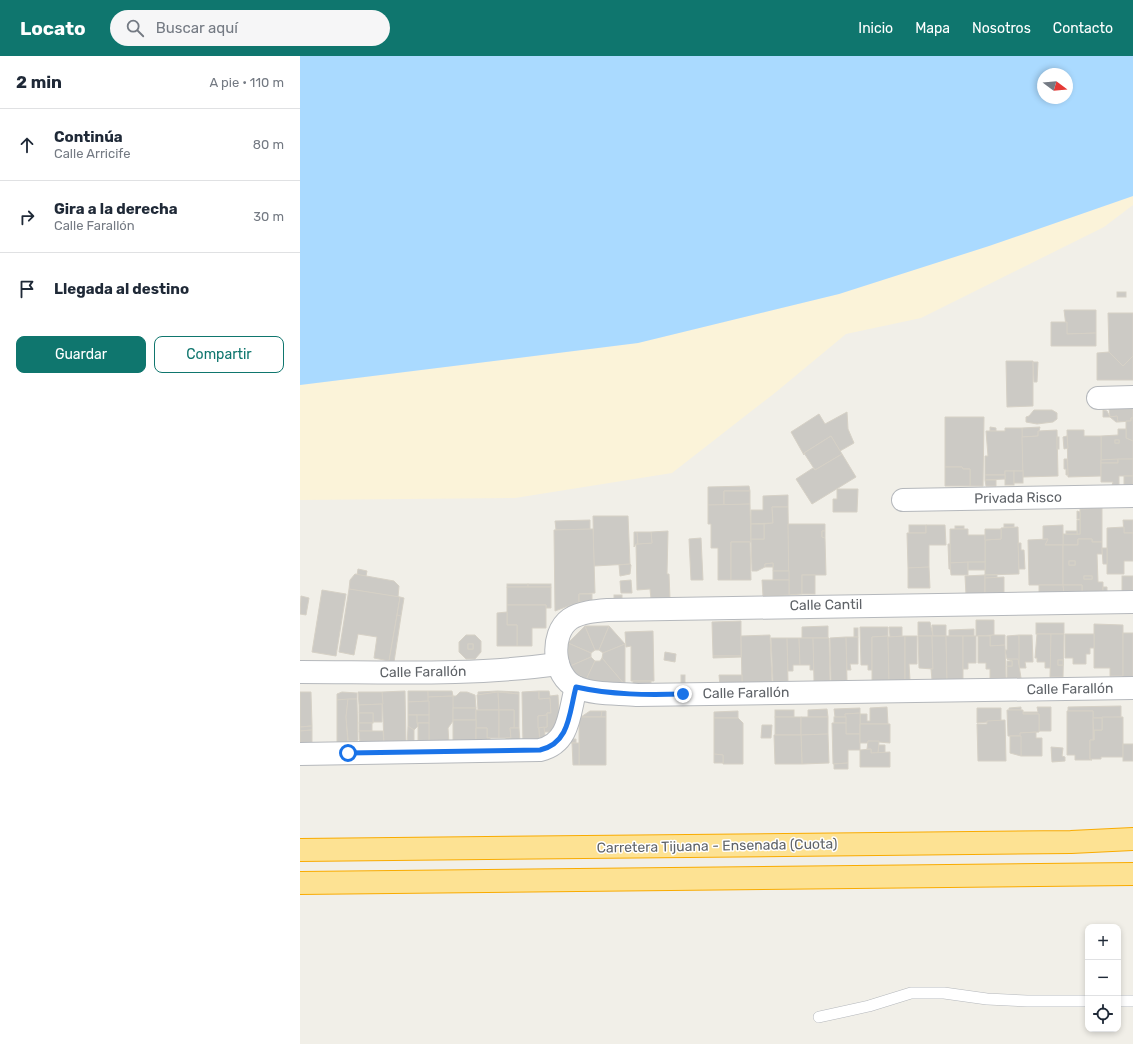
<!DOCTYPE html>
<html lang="es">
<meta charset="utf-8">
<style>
:root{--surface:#fff;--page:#f6f6f7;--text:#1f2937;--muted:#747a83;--line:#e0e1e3;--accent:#0f766e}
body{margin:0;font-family:Rubik,sans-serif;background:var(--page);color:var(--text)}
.controls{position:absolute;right:12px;bottom:12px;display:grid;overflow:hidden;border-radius:8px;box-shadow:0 2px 6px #0003}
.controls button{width:36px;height:36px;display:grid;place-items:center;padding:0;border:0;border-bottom:1px solid var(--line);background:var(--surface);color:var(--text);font:20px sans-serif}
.compass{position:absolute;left:737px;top:12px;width:36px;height:36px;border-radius:50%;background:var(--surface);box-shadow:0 2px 6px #0003;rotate:106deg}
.stop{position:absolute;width:12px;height:12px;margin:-9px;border:3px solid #1a73e8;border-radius:50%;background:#fff}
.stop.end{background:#1a73e8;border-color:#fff;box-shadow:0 1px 4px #0008}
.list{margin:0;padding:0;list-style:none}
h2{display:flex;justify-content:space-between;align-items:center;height:52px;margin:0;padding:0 16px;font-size:17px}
h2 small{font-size:13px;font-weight:400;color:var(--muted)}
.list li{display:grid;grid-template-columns:26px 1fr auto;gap:12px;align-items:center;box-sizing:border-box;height:72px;padding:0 16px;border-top:1px solid var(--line)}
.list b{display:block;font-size:15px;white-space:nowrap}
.list p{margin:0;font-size:13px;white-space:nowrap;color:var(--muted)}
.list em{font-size:13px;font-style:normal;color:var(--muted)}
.actions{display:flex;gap:8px;padding:12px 16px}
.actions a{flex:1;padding:9px 0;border:1px solid var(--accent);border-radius:8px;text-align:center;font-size:14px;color:var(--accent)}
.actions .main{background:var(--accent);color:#fff}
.icon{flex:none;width:22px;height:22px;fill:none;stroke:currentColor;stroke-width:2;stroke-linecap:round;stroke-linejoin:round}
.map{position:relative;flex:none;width:833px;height:988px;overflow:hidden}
header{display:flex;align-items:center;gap:24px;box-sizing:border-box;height:56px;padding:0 20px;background:var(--accent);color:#fff}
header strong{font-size:19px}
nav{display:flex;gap:22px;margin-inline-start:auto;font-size:14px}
.search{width:280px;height:36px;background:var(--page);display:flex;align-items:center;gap:10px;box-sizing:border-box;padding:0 14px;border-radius:22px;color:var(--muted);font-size:15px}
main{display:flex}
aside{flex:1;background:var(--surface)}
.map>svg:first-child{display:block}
.sand{fill:#fbf3d9}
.water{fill:#aadaff;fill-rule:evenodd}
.building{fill:#cccac5;stroke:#d6d1c6;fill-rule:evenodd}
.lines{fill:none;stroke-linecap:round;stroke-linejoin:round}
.service-casing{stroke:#b5b8bc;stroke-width:12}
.minor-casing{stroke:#b5b8bc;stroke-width:24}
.motorway-casing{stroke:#f9ab00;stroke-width:24}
.service{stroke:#fff;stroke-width:11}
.minor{stroke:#fff;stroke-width:22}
.motorway{stroke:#fde293;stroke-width:22}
.route{stroke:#1a73e8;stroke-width:5}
.labels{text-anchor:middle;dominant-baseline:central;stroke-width:3;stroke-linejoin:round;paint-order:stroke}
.street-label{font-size:14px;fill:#5f6368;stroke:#fff}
</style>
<header>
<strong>Locato</strong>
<div class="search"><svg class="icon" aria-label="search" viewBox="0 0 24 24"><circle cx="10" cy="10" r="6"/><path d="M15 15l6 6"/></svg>Buscar aquí</div>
<nav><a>Inicio</a><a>Mapa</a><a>Nosotros</a><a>Contacto</a></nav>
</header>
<main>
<aside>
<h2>2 min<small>A pie · 110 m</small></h2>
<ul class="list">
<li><svg class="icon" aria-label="ahead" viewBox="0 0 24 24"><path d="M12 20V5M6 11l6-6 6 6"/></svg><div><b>Continúa</b><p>Calle Arricife</p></div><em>80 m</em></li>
<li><svg class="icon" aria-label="right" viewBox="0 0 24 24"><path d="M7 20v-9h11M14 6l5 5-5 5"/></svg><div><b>Gira a la derecha</b><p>Calle Farallón</p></div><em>30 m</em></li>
<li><svg class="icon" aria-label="arrive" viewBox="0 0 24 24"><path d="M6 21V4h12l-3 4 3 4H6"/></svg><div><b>Llegada al destino</b></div></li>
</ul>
<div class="actions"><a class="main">Guardar</a><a>Compartir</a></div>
</aside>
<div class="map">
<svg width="833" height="988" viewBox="0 0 833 988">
<rect width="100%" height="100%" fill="#f1efe8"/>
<polygon class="sand" points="833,140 833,149 804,171 621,262 546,278 476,336 372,417 215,442 0,444 0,329 338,287 539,238 689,190"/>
<path class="water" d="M 0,0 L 833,0 L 833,140 L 689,190 L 539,238 L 338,287 L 0,329 ZM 743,18 L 767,18 L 767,42 L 743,42 Z"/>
<g class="building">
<rect x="817" y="236" width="9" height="5"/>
<polygon points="764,254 796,254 796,277 767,278"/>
<polygon points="808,257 833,257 833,300 823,310 809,296"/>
<polygon points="751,266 767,266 767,278 796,277 796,290 751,290"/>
<polygon points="809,296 823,310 833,300 833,324 797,324 797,297"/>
<polygon points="706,305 733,305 733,350 707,351"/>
<polygon points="733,306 738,306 737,326 734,326"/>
<polygon points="809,352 833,352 833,362 831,362 831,365 818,366 817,360 810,361"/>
<polygon points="734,354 752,354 757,357 757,363 753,366 737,368 726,366 726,361 729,360"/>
<polygon points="803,354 807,355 810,361 803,361"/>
<polygon points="547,356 548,373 554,387 540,395 531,380 504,397 504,399 491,376 519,358 525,368"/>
<polygon points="817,360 818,366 816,366 810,361"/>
<polygon points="645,361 684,361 683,430 670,430 670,413 663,413 662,411 645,411"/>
<polygon points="831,362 833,362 833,385 826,382 826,365 831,365"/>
<polygon points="690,371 696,372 696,375 690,375"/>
<polygon points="740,371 738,380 722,381 722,372"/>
<polygon points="705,372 722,372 723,415 705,415 705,419 685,419 685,400 688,400 686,375 705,375"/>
<path d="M 818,373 L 826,373 L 826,382 L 833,385 L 833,403 L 801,404 L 801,380 L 818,379 ZM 815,384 L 819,384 L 819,387 L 815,387 Z"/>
<polygon points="757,374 758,420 723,421 722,381 738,380 738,375"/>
<polygon points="767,374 784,374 784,380 801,380 801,420 768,421"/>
<polygon points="531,380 542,398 515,414 504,397"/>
<polygon points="767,380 768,392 764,393 763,381"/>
<rect x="757" y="381" width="2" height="12"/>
<rect x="815" y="384" width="4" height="3"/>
<polygon points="542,398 556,421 512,448 496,423 513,412 515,414"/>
<polygon points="764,403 767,403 768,419 766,419 766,413 764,413"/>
<polygon points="818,403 818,407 801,407 801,404"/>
<polygon points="818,403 833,403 833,420 819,420 819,429 812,429 813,426 801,426 801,407 818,407"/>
<polygon points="645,411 662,411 663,413 670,413 670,430 645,430"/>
<rect x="705" y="415" width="9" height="14"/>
<rect x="714" y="415" width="9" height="12"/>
<polygon points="685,419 705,419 705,423 685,424"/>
<rect x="824" y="420" width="9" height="9"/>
<polygon points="685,424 696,424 696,430 686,430"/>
<polygon points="449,430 450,435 424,435 424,449 408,449 408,431"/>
<polygon points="537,433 558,433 557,456 533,456 533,443 537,443"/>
<polygon points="424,435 450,435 450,448 424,449"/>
<polygon points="488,439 488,451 472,451 473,467 451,468 451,454 463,454 463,440"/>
<polygon points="450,448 451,486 431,486 431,524 418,524 418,492 411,492 411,468 408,468 408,449"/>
<polygon points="472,451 488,451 489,515 473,515 473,507 465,508 465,511 457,515 452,515 451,483 464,483 464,468 473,467"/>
<polygon points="802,452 802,486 792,486 792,483 778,483 778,489 763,489 763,478 780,478 780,453"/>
<polygon points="777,455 780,456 780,463 777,463"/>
<polygon points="293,460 328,460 330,508 294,510"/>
<polygon points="290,464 290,473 256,474 255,465"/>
<rect x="777" y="464" width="3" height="14"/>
<polygon points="823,464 833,464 833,477 824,477"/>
<rect x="451" y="468" width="13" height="15"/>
<polygon points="488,468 525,468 525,475 522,475 522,481 525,482 526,519 502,519 502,538 489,539"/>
<rect x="704" y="468" width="10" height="3"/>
<rect x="609" y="469" width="17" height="8"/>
<polygon points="626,469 645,469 646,489 629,489 629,511 608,512 607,477 626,477"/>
<polygon points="763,469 763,489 745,489 748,483 743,483 743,470"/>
<rect x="655" y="470" width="9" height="3"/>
<polygon points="718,471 719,518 685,519 685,484 701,483 701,472"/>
<polygon points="824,471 824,477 833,477 833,505 824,505 824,518 807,518 807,472"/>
<polygon points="293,473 295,537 279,538 279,546 255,555 254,474"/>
<polygon points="650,473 668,473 668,479 685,479 685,506 650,507"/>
<polygon points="685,473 701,473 701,483 685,484"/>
<polygon points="368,475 367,518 369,518 370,543 351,543 350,533 337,534 336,488 352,487 351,476"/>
<polygon points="522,475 525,475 525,482 522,481"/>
<rect x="766" y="475" width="11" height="3"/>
<polygon points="334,476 337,476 338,488 336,488 334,491"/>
<polygon points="337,476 351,476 352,487 338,488"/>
<polygon points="401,482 403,524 391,524 389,483"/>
<polygon points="748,483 745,489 763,489 763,529 729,529 728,484"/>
<path d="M 778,483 L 792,483 L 792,486 L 802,486 L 802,498 L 797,498 L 798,526 L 803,526 L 803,537 L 782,538 L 782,529 L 763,529 L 763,489 L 778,489 ZM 769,505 L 775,505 L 775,509 L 769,509 ZM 784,520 L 792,520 L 792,523 L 784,523 Z"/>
<polygon points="431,486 450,486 451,524 431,524"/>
<polygon points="718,487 721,487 721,494 724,494 725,513 719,513"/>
<polygon points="648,488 650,488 650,513 649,513"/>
<polygon points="802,492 807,492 807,508 803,508"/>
<rect x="769" y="505" width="6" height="4"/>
<polygon points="668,506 668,519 651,519 650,507"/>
<rect x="668" y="506" width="17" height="8"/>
<polygon points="473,507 473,511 465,511 465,508"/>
<polygon points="330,508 331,509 330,518 320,520 319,509"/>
<polygon points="629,511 630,532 608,532 608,512"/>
<polygon points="58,513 67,515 66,520 57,519"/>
<rect x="473" y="515" width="16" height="9"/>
<polygon points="55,518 94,525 99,530 98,541 49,533 50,524"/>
<rect x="502" y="519" width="13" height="19"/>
<polygon points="685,519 685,539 666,539 665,520"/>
<rect x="685" y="519" width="12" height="3"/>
<rect x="784" y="520" width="8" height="3"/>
<rect x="822" y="520" width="11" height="17"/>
<polygon points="704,521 704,539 685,539 685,522"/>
<polygon points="331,524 332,537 321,537 320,525"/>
<polygon points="462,524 489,524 489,539 463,540"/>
<rect x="207" y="528" width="21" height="3"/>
<rect x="228" y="528" width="23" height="3"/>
<polygon points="739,529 763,529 764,538 739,538"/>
<polygon points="763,529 782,529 782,538 764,538"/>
<polygon points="207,531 251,531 251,552 246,552 246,549 207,549"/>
<polygon points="803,531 807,531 807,538 803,537"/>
<polygon points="49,533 100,541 89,605 74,602 77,581 58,578 54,599 39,596"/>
<polygon points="22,534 46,538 36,600 12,596"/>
<polygon points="279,538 292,538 292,544 279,546"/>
<rect x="314" y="539" width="8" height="5"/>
<polygon points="1,540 9,542 6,559 0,558"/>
<polygon points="100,541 104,542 101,560 97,559"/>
<polygon points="207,549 246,549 246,572 232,572 232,590 217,590 217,569 207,569"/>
<polygon points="207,556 207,569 217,569 217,590 197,590 197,557"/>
<polygon points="97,559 101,560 94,606 89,605"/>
<polygon points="676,564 694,564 694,579 676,580"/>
<polygon points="441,565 441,600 413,600 412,566"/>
<polygon points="618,566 630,566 633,580 618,580"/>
<rect x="736" y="567" width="28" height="11"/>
<polygon points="794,568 823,569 823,620 810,620 810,612 794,612"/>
<polygon points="632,569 646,569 646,580 633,580"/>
<polygon points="285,570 295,594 291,597 268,587"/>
<polygon points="285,570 309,570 299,594 295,594"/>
<polygon points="309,570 325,588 303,597 299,594"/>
<polygon points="528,570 528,582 502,582 502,571"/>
<polygon points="560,571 588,571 588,580 572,581 572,614 568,614 568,609 561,609"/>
<polygon points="589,571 602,571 602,580 590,581"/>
<rect x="554" y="572" width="4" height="9"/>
<polygon points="674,573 674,580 649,580 649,574"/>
<polygon points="353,575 354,625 331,625 331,590 326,591 325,576"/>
<rect x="823" y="577" width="10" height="48"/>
<polygon points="737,578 751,578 751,612 745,612 745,606 737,606 737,602 735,602"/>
<path d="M 751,578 L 764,578 L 763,621 L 750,621 ZM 758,604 L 763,604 L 763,609 L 758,609 Z"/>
<polygon points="765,578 794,578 794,592 790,592 790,598 786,598 786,608 773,608 773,602 765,602"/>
<path d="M 166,579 L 175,579 L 181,585 L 181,596 L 175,603 L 166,603 L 159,596 L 159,586 ZM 168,588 L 173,588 L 173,593 L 168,593 Z"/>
<polygon points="470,579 472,626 442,628 441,580"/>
<polygon points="692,579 705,579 705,589 690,590 690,580"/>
<polygon points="719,579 720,605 707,603 705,594 707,594 707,580"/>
<polygon points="719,579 732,579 733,606 725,606 726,612 719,612"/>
<polygon points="588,580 589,624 572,625 572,581"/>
<polygon points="605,580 605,624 589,625 588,581"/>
<polygon points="605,580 617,580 617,608 609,608 610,624 605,624"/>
<polygon points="618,580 632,580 633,613 619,612"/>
<polygon points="632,580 646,580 647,624 632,624 631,613 633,613"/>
<polygon points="646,580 663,580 663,623 647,624"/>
<polygon points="663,580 676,580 676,607 668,607 668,613 663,613"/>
<polygon points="678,580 690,580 690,590 705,589 706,622 690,622 690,613 686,613 686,607 678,607"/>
<polygon points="546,581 547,625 531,625 530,582"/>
<polygon points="546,581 558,581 558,608 550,608 551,614 547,614"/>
<polygon points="471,582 487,582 488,626 473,626"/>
<polygon points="487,582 499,582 500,609 493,609 493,615 488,615"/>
<polygon points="499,582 513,582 514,614 510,614 510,609 500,609"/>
<polygon points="513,582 529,582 530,625 514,625"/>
<polygon points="268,587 291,597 291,601 268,611"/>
<rect x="168" y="588" width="5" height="5"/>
<polygon points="325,588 325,629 302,602 303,597"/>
<polygon points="365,596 376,598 375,606 364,604"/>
<polygon points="413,600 441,600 442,601 413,602"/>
<polygon points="291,601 295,605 286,624 280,619 278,621 268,611"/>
<polygon points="302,602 325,629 283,630 295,605 300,605"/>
<polygon points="707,603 718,603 721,622 707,622 707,610 712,610 712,605"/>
<rect x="758" y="604" width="5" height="5"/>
<rect x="707" y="605" width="5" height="5"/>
<rect x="381" y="619" width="4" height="8"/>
<polygon points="419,619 442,619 442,630 420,630"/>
<rect x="333" y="625" width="18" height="7"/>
<polygon points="105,635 106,687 84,687 82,636"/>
<polygon points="108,635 128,635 129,645 108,646"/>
<polygon points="128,635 152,635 153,640 128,641"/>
<polygon points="198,635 198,636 186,638 178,639 178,636"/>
<polygon points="198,635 219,636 219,638 199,636"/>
<polygon points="239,635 239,643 250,642 251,657 247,657 247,659 238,660 240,689 223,689 222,636"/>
<polygon points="239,635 249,635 250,640 258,639 260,676 244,676 244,671 247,671 247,657 251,657 250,642 239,643"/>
<polygon points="0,636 11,636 12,670 0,671"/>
<polygon points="42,636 57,637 57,643 37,644 37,638"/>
<polygon points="58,636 82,636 83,648 59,649"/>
<polygon points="160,636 167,636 175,639 176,652 153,652 152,640 156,640"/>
<polygon points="198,636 199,654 178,654 177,639"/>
<polygon points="198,636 219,638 219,672 214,672 214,654 199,654"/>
<polygon points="153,640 153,665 148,672 149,688 129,689 128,641"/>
<polygon points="48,643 46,661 48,689 37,690 37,644"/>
<polygon points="48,643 57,643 58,684 55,685 48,685 48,683 46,661"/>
<polygon points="129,645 129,659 108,659 108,646"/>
<polygon points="82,648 82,666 73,666 73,657 59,657 59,649"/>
<polygon points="821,650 821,661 802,662 793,662 793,655 768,655 768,651"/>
<polygon points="587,651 588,668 560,668 560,658 567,658 567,665 570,665 570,652"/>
<polygon points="721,651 721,654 709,654 709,652"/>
<polygon points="737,651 751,651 751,675 739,675 739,658 723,658 723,656 738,656"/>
<rect x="153" y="652" width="23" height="12"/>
<polygon points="560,652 560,657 545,658 546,661 535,661 534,653"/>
<polygon points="677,652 701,652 701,665 677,667"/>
<polygon points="527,653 528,661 508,661 508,654"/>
<polygon points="176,654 199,654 199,682 187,682 187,672 176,672"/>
<polygon points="199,654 214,654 214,672 210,672 211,682 199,682"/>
<rect x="475" y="654" width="19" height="7"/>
<polygon points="707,654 723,654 723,658 739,658 739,676 720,677 721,680 708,680"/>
<polygon points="290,655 302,655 301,661 281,661"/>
<polygon points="302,655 306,655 306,661 301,661"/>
<polygon points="438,655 438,662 414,662 414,656"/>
<polygon points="767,655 793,655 793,684 790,684 790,703 792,704 775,704 775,699 767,699"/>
<rect x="59" y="657" width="14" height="10"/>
<polygon points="560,657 560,678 546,678 545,658"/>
<polygon points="108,659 117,659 118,670 113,675 108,670"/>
<rect x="117" y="659" width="12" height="8"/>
<polygon points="247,659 247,671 238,672 238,660"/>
<polygon points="281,661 306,661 306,709 279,709 279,667"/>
<rect x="475" y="661" width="26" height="18"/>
<polygon points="501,661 528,661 528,678 501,679"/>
<rect x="534" y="661" width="12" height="6"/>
<polygon points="802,661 823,661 823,701 801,701 801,703 790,703 790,684 794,684 794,674 802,674"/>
<polygon points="414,662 438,662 443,667 443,708 423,708 423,699 414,698"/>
<polygon points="793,662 802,662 802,674 794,674 794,684"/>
<rect x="153" y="664" width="23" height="29"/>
<polygon points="705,664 706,705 678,705 677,668 687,668 687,665"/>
<rect x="59" y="667" width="13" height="8"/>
<polygon points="118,667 129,667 129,689 118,690"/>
<polygon points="532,667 546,667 546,678 560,678 560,694 548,694 548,707 533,708"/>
<polygon points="560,668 590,668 590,687 568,685 568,687 560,687"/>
<polygon points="462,669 472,669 471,682 461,682"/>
<polygon points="12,670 12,674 0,675 0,671"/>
<polygon points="108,670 114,674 114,686 107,690"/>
<polygon points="244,671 246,688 240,689 239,672"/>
<polygon points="176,672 187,672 187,682 190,682 190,686 176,686"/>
<polygon points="210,672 219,672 220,686 206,686 206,682 211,682"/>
<polygon points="12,674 12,694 0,695 0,675"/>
<polygon points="59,675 83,675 84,689 60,687"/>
<polygon points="736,676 736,682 742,682 742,700 721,700 720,677"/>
<polygon points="528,678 529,707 502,708 501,679"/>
<polygon points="474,679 501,679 502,708 475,708"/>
<polygon points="710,680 721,680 721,700 710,697"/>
<polygon points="272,683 276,683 276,687 271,687"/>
<polygon points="568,685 579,685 578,697 571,697 571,693 567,693"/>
<polygon points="272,687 279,687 279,709 273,709"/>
<rect x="823" y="688" width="10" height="17"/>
<polygon points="579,689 585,689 585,697 578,697"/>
<polygon points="751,691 763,692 762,700 765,701 765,705 752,706"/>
<polygon points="571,693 571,697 590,696 590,711 560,711 560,694"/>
<polygon points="414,698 423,699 423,707 414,707"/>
<polygon points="548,707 548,713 534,713 534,708"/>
</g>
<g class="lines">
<g class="service-casing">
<g id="service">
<polyline points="818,945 833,945"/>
<polyline points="519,961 569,950 611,937 644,937 687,943 727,945 788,945"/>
</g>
</g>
<g class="minor-casing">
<g id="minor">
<polyline points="798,342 833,341"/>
<polyline points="603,444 833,440"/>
<path d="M 833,546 L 308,554 C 295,555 281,556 270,563 C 249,578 253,621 276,631 C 294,639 318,637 337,639 L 833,632"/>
<path d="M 0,616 C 86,616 173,620 258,608"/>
<path d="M 0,698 L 240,694 C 270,687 269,657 276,631"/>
</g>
</g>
<g class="motorway-casing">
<g id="motorway">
<polyline points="0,794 771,786 833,783"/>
<polyline points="0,827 833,818"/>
</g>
</g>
<use href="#service" class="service"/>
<use href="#minor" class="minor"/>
<use href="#motorway" class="motorway"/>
</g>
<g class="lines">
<path class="route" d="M 48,697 L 240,694 C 270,687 269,657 276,631 C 312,639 347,639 383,638"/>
</g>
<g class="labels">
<g class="street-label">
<text transform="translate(718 442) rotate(-1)">Privada Risco</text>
<text transform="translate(526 549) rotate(-1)">Calle Cantil</text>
<text transform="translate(123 616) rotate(-1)">Calle Farallón</text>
<text transform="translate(770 633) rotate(-1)">Calle Farallón</text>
<text transform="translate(446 637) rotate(-1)">Calle Farallón</text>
<text transform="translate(417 790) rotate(-1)">Carretera Tijuana - Ensenada (Cuota)</text>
</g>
</g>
</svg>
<div class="controls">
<button>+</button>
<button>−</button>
<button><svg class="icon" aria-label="locate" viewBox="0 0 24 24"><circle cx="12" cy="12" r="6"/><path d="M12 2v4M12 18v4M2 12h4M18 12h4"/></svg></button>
</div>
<svg class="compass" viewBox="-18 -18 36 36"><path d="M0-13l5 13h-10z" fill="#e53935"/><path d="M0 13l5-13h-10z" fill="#747a83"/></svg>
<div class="stop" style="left:48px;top:697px"></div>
<div class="stop end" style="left:383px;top:638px"></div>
</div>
</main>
